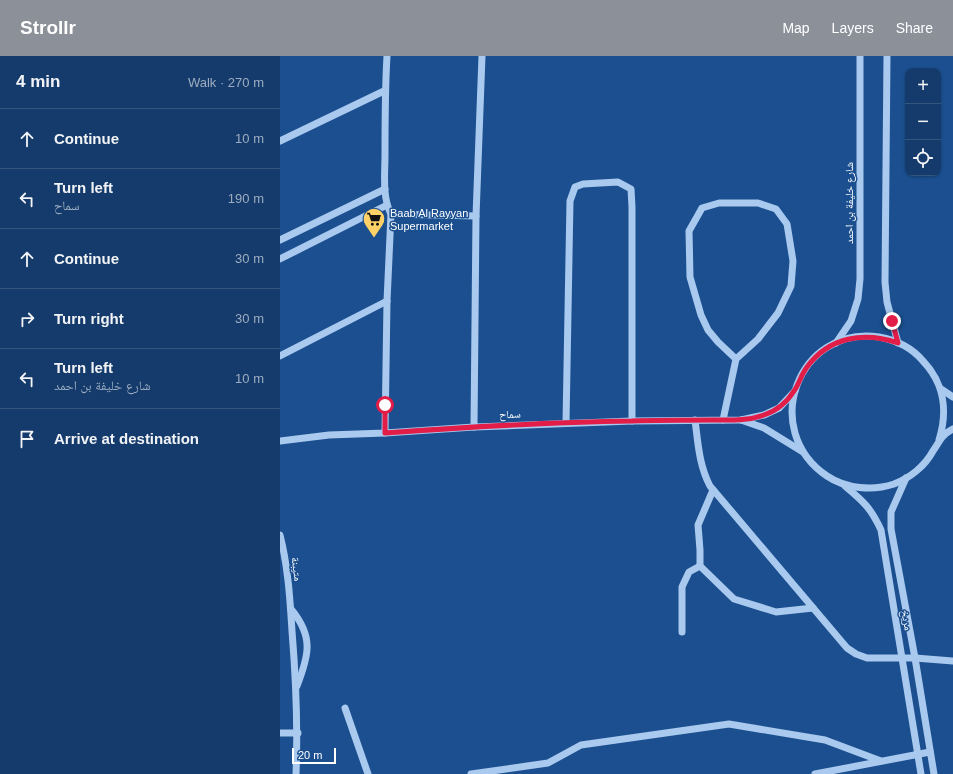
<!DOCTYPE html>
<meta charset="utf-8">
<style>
:root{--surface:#143b6b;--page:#1d4271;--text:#f1f3f6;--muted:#9dadc1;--line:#33557e;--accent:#8c9099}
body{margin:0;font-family:Arial,"Noto Naskh Arabic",sans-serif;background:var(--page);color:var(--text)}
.controls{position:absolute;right:12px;top:12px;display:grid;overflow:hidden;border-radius:8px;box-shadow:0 1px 3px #0004}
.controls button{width:36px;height:36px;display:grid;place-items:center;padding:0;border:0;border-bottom:1px solid var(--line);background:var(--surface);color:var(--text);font:20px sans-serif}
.scale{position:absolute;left:12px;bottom:10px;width:44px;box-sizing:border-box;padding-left:4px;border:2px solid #fff;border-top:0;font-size:11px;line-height:14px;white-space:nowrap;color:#fff;-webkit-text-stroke:3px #1b4f8f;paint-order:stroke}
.stop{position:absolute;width:12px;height:12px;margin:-9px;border:3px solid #e11d48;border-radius:50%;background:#fff}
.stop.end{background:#e11d48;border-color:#fff;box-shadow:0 1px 4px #0008}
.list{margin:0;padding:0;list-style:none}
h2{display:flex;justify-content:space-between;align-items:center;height:52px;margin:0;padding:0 16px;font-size:17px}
h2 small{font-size:13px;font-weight:400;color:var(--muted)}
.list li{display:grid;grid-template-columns:26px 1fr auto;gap:12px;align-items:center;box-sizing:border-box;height:60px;padding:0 16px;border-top:1px solid var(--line)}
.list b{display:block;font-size:15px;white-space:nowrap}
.list p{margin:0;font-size:13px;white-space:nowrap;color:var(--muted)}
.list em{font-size:13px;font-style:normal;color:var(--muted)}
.icon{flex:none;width:22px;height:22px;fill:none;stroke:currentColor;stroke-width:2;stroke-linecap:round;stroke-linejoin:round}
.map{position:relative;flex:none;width:673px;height:718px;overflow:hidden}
header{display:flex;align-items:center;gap:24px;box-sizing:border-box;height:56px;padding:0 20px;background:var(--accent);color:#fff}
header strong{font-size:19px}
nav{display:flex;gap:22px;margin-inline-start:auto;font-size:14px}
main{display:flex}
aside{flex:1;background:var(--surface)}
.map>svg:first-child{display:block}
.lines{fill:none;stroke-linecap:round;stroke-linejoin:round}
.minor{stroke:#a9c9ee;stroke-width:7}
.route{stroke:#e11d48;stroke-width:5}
.labels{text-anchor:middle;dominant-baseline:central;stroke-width:3;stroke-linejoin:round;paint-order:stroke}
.street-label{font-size:11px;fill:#fff;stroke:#1b4f8f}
.poi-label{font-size:11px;fill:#fff;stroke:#1b4f8f;text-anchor:start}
</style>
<header>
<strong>Strollr</strong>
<nav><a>Map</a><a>Layers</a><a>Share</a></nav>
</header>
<main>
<aside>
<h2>4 min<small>Walk · 270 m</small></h2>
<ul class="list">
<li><svg class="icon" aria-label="ahead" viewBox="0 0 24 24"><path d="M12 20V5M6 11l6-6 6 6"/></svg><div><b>Continue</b></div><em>10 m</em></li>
<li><svg class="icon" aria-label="left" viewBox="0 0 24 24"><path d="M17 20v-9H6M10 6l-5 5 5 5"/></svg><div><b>Turn left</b><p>سماح</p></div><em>190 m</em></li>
<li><svg class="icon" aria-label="ahead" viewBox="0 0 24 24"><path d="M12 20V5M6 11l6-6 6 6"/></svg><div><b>Continue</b></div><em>30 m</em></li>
<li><svg class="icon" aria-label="right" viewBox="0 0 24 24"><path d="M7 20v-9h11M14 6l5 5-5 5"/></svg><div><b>Turn right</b></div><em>30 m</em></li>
<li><svg class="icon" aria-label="left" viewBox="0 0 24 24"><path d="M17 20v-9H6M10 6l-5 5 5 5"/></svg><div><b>Turn left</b><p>شارع خليفة بن احمد</p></div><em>10 m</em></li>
<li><svg class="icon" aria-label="arrive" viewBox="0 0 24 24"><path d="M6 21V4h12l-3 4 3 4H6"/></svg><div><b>Arrive at destination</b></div></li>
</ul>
</aside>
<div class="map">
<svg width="673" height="718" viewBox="0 0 673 718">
<rect width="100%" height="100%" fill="#1b4f8f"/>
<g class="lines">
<g class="minor">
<path d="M 107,0 C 105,33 105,65 105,98 C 105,118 102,141 111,158"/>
<polyline points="607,0 605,226 607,246 618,287"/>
<polyline points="0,85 104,35"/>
<polyline points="0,184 105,133"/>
<polyline points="0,203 107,149"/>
<polyline points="556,287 571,265 578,243 580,223 580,0"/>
<polyline points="0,300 107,245"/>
<polyline points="661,333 673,341"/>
<path d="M 415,364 C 418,387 419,409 430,430 L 567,592 L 576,598 L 587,602 L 635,602 L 673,605"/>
<polyline points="443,364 456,303 478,283 498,257 511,230 513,205 507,168 496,153 478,147 439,147 422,152 409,175 410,221 421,259 428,274 438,286 456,303"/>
<polyline points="461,364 484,372 523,396"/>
<polyline points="286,367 290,145 295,131 303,128 338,126 351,133 352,151 352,365"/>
<polyline points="194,371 196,160 202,0"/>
<polyline points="105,377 107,245 111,158 196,160"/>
<path d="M 659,384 C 668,355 664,327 643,305 C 632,292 616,284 599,281 C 518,269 479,374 547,420 C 566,433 593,435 614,428 C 630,422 645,410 653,395 C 660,385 661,379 673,373"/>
<polyline points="0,385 49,379 105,377 194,371 352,365 461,364 484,359 499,352 515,335"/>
<polyline points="626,422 611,456 611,473 635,602 654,718"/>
<path d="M 565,430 C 583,445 591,452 601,474 L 641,718"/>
<polyline points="433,434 418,469 420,494 420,510 454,543 496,556 533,552"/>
<path d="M 0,479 C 8,510 10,543 12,575 C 16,624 18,669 16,718"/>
<path d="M 11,553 C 34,581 29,599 17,630"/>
<polyline points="402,576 402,531 409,516 420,510"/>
<polyline points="65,652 88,718"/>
<polyline points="0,677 18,677"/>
<polyline points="191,718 268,707 301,689 449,668 545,684 601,705"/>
<polyline points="535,718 650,696"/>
</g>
</g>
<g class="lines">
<path class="route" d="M 105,349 L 105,377 C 187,371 269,366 352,365 C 379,364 406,364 433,364 C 451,364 467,365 484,359 C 496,355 507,346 514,335 C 519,328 521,319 527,311 C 549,281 584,275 618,287 L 612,265"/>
</g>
<defs>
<g id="supermarket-pin" transform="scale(1.15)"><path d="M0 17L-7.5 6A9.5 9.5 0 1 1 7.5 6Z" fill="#ffd166" stroke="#1b4f8f"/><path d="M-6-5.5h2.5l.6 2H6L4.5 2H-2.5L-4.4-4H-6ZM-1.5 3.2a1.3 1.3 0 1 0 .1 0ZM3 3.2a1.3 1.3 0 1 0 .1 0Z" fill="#111"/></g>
</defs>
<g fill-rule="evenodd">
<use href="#supermarket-pin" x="94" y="163"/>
</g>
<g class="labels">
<g class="street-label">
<text transform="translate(569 147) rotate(-90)">شارع خليفة بن احمد</text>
<text transform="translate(230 358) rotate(-2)">سماح</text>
<text transform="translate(17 513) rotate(83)">متيبنة</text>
<text transform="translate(627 564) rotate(80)">مريخ</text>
</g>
<g class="poi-label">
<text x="110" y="157">Baab Al Rayyan<tspan x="110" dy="13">Supermarket</tspan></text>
</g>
</g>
</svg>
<div class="controls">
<button>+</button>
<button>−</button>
<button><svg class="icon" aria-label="locate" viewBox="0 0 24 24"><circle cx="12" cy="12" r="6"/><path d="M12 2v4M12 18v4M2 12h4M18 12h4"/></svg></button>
</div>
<div class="scale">20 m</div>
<div class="stop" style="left:105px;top:349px"></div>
<div class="stop end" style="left:612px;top:265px"></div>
</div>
</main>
